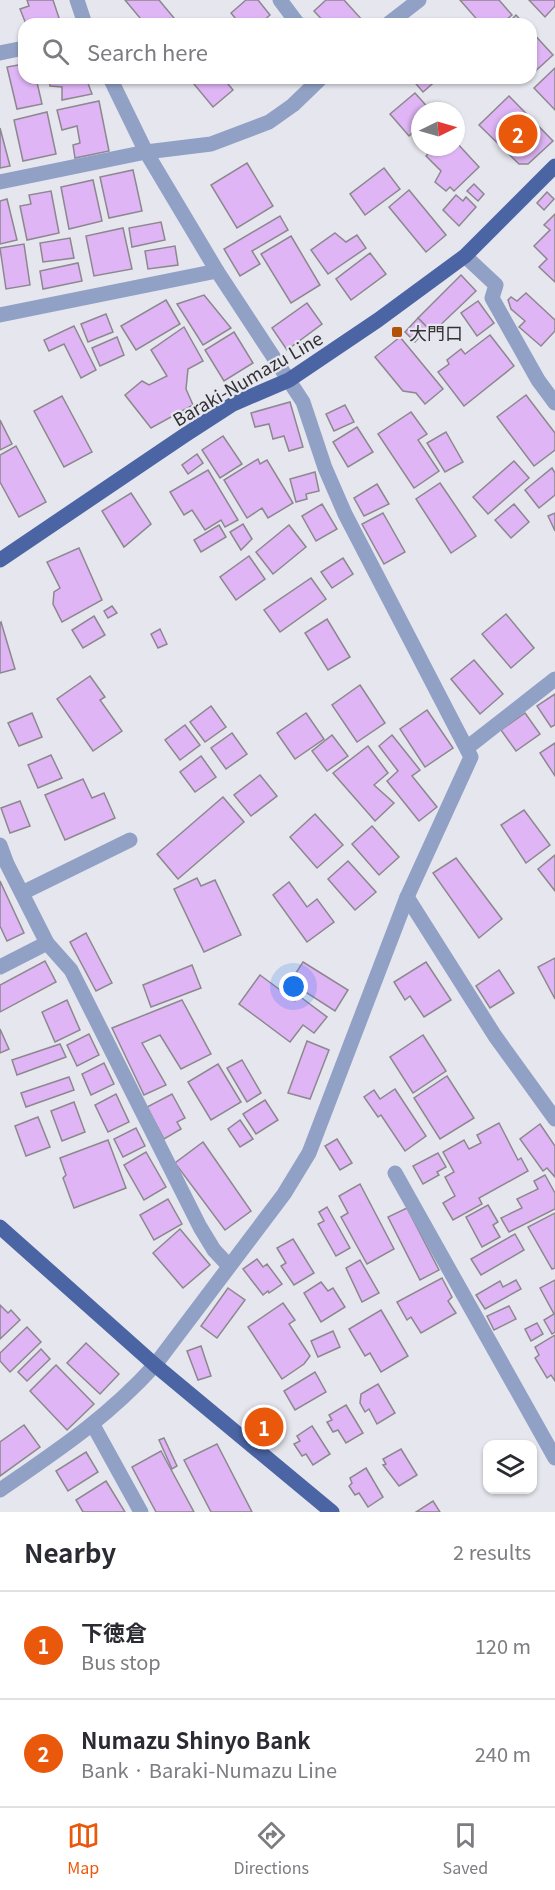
<!DOCTYPE html>
<meta charset="utf-8">
<style>
:root{--surface:#fff;--page:#f2f2f3;--text:#2b2b33;--muted:#7c7c81;--line:#e1e1e2;--accent:#ea580c}
body{margin:0;font-family:Georgia,"Noto Sans JP",serif;background:var(--page);color:var(--text)}
.controls{position:absolute;right:18px;bottom:18px;display:grid;overflow:hidden;border-radius:12px;box-shadow:0 2px 4px #0004}
.controls button{width:54px;height:54px;display:grid;place-items:center;padding:0;border:0;border-bottom:2px solid var(--line);background:var(--surface);color:var(--text);font:30px sans-serif}
.compass{position:absolute;left:411px;top:102px;width:54px;height:54px;border-radius:50%;background:var(--surface);box-shadow:0 2px 4px #0004;rotate:85deg}
.you{position:absolute;left:294px;top:987px;width:21px;height:21px;margin:-15px;border:4px solid #fff;border-radius:50%;background:#1a73e8;box-shadow:0 0 0 9px #1a73e833}
.badge{display:grid;place-items:center;width:39px;height:39px;border-radius:50%;background:var(--accent);color:#fff;font-size:20px;font-weight:700}
.pin{position:absolute;translate:-50% -50%;border:3px solid #fff;box-shadow:0 2px 6px #0006}
.list{margin:0;padding:0;list-style:none}
h2{display:flex;justify-content:space-between;align-items:center;height:78px;margin:0;padding:0 24px;font-size:26px}
h2 small{font-size:20px;font-weight:400;color:var(--muted)}
.list li{display:grid;grid-template-columns:39px 1fr auto;gap:18px;align-items:center;box-sizing:border-box;height:108px;padding:0 24px;border-top:2px solid var(--line)}
.list b{display:block;font-size:22px;white-space:nowrap}
.list p{margin:0;font-size:20px;white-space:nowrap;color:var(--muted)}
.list em{font-size:20px;font-style:normal;color:var(--muted)}
.icon{flex:none;width:33px;height:33px;fill:none;stroke:currentColor;stroke-width:2;stroke-linecap:round;stroke-linejoin:round}
.map{position:relative;flex:none;width:555px;height:1512px;overflow:hidden}
.search{position:absolute;background:var(--surface);box-shadow:0 2px 4px #0004;left:18px;right:18px;top:18px;height:66px;display:flex;align-items:center;gap:15px;box-sizing:border-box;padding:0 21px;border-radius:18px;color:var(--muted);font-size:22px}
.sheet{height:294px;background:var(--surface)}
nav{display:flex;justify-content:space-around;align-items:center;box-sizing:border-box;height:84px;border-top:2px solid var(--line);background:var(--surface);font-size:16px;color:var(--muted)}
nav a{display:grid;justify-items:center;gap:3px}
nav .on{color:var(--accent)}
.map>svg:first-child{display:block}
.building{fill:#dfb5f5;stroke:#8c888e;stroke-width:1.5}
.lines{fill:none;stroke-linecap:round;stroke-linejoin:round}
.minor{stroke:#91a1c5;stroke-width:15}
.major{stroke:#4b65a4;stroke-width:15}
.poi-dot{fill:#b25207;stroke:#e6e6ee;stroke-width:2}
.labels{text-anchor:middle;dominant-baseline:central;stroke-width:4.5;stroke-linejoin:round;paint-order:stroke}
.poi-label{font-size:18px;fill:#323235;stroke:#e6e6ee;text-anchor:start}
.street-label{font-size:18px;fill:#323235;stroke:#e6e6ee}
</style>
<div class="map">
<svg width="555" height="1512" viewBox="0 0 555 1512">
<rect width="100%" height="100%" fill="#e6e6ee"/>
<g class="building">
<polygon points="27,0 53,0 61,24 26,24 20,9 29,6"/>
<polygon points="125,0 159,0 179,24 145,24"/>
<polygon points="246,0 258,0 270,15 260,24 240,24 231,13"/>
<polygon points="326,0 344,0 364,22 326,24 314,11"/>
<polygon points="460,0 499,0 512,15 501,24 481,24"/>
<polygon points="529,0 555,0 555,6 545,17"/>
<polygon points="516,15 524,24 507,24"/>
<polygon points="531,31 553,55 531,75"/>
<polygon points="24,64 24,78 36,78 42,104 17,109 7,67"/>
<polygon points="555,68 555,110 534,88"/>
<polygon points="49,78 86,78 92,94 62,100 62,87 50,86"/>
<polygon points="189,78 223,78 233,90 213,107"/>
<polygon points="411,78 439,78 423,92"/>
<polygon points="415,93 431,111 420,111 420,126 409,136 390,114"/>
<polygon points="509,96 553,141 528,164 519,164 479,125"/>
<polygon points="99,101 109,151 75,158 73,145 80,143 77,126 62,130 57,110"/>
<polygon points="47,112 56,154 23,161 14,120"/>
<polygon points="0,128 10,166 0,168"/>
<polygon points="456,142 479,167 454,191 450,187 446,191 435,182 441,171 426,156 434,147 456,147"/>
<polygon points="247,163 273,206 237,228 211,185"/>
<polygon points="384,168 400,189 365,215 350,194"/>
<polygon points="133,170 142,211 109,218 100,177"/>
<polygon points="93,180 102,221 69,229 61,187"/>
<polygon points="474,184 484,194 478,201 467,191"/>
<polygon points="409,190 446,235 426,252 389,207"/>
<polygon points="51,191 59,233 27,240 20,206 31,204 29,195"/>
<polygon points="547,192 554,199 544,210 537,203"/>
<polygon points="456,195 463,201 466,197 476,207 459,226 443,210"/>
<polygon points="7,199 17,240 0,244 0,201"/>
<polygon points="555,214 555,282 539,267 547,259 534,246 550,230 544,225"/>
<polygon points="280,216 288,230 252,251 260,264 240,276 224,249"/>
<polygon points="161,222 165,240 132,247 129,228"/>
<polygon points="123,228 132,269 94,276 86,236"/>
<polygon points="335,233 346,242 357,235 366,248 328,274 311,250"/>
<polygon points="291,236 320,285 291,303 261,254"/>
<polygon points="70,238 74,258 43,262 40,243"/>
<polygon points="24,244 30,285 6,289 0,248"/>
<polygon points="175,246 178,265 148,269 145,251"/>
<polygon points="370,253 386,274 351,300 336,279"/>
<polygon points="78,263 82,281 43,289 40,271"/>
<polygon points="461,275 476,291 432,333 418,318"/>
<polygon points="526,293 555,320 555,331 541,346 519,327 525,321 511,309 508,300 511,297 517,301"/>
<polygon points="204,295 231,328 203,345 177,304"/>
<polygon points="166,300 180,324 136,350 121,326"/>
<polygon points="478,301 494,323 477,336 461,313"/>
<polygon points="307,303 322,324 287,350 272,328"/>
<polygon points="106,314 113,332 88,342 81,324"/>
<polygon points="418,318 428,328 415,342 405,332"/>
<polygon points="74,326 96,370 81,378 64,344 49,351 44,340"/>
<polygon points="184,327 203,361 188,369 186,389 193,405 151,428 125,395 142,381 149,385 167,376 151,350"/>
<polygon points="234,332 253,363 224,381 205,350"/>
<polygon points="490,335 514,366 464,406 438,372 449,364 447,360 461,349 465,354"/>
<polygon points="117,337 124,355 100,366 92,348"/>
<polygon points="400,337 443,389 425,404 416,393 403,391 375,357"/>
<polygon points="526,395 555,433 555,450 534,466 497,417"/>
<polygon points="62,396 92,452 64,467 34,411"/>
<polygon points="290,402 303,447 289,451 284,436 273,439 269,424 255,427 251,413"/>
<polygon points="345,405 354,422 334,431 326,414"/>
<polygon points="411,412 427,434 418,440 439,471 414,488 378,434"/>
<polygon points="0,420 12,444 0,450"/>
<polygon points="357,427 373,452 348,467 333,442"/>
<polygon points="446,432 463,462 445,472 427,443"/>
<polygon points="223,436 242,464 220,478 202,450"/>
<polygon points="16,446 46,502 19,517 0,482 0,455"/>
<polygon points="197,454 203,463 188,474 182,465"/>
<polygon points="258,459 260,464 267,460 293,503 268,518 262,508 247,518 224,480"/>
<polygon points="514,461 529,478 488,514 473,497"/>
<polygon points="552,468 555,473 555,495 539,508 525,490"/>
<polygon points="208,470 238,520 225,527 221,520 205,530 192,510 184,515 170,492"/>
<polygon points="315,472 319,491 306,494 307,499 296,502 290,479"/>
<polygon points="440,483 476,536 451,553 416,499"/>
<polygon points="377,484 389,504 364,516 354,498"/>
<polygon points="131,493 151,524 124,547 102,511"/>
<polygon points="322,504 337,529 316,541 302,516"/>
<polygon points="514,504 529,522 511,538 495,520"/>
<polygon points="383,513 405,552 384,564 362,524"/>
<polygon points="555,513 555,531 548,516"/>
<polygon points="243,524 252,539 241,550 230,532"/>
<polygon points="219,525 226,537 201,552 194,540"/>
<polygon points="289,525 306,547 273,574 256,552"/>
<polygon points="79,548 102,600 62,622 53,604 54,592 60,588 47,562"/>
<polygon points="249,556 265,579 236,600 220,577"/>
<polygon points="343,558 353,574 332,588 321,572"/>
<polygon points="311,578 326,599 280,632 264,610"/>
<polygon points="112,606 117,613 108,618 104,611"/>
<polygon points="506,614 534,648 511,668 482,634"/>
<polygon points="94,616 105,635 83,648 72,630"/>
<polygon points="327,619 350,657 328,670 305,633"/>
<polygon points="1,622 15,669 0,673 0,623"/>
<polygon points="160,629 167,644 158,648 151,634"/>
<polygon points="474,660 503,694 480,714 451,679"/>
<polygon points="90,676 105,697 100,700 122,731 93,751 57,699"/>
<polygon points="360,685 385,723 357,742 332,705"/>
<polygon points="555,694 555,725 551,727 537,706"/>
<polygon points="211,706 226,727 205,742 190,722"/>
<polygon points="427,710 453,748 425,767 400,729"/>
<polygon points="32,713 42,737 19,746 8,723"/>
<polygon points="306,713 324,739 295,759 277,733"/>
<polygon points="525,713 540,734 516,751 501,730"/>
<polygon points="185,725 200,745 180,760 165,740"/>
<polygon points="232,733 247,754 226,769 211,748"/>
<polygon points="332,735 348,756 327,771 312,751"/>
<polygon points="392,735 420,770 412,776 437,807 419,821 387,781 398,771 379,746"/>
<polygon points="555,743 555,776 540,753"/>
<polygon points="368,746 388,773 374,785 394,803 375,821 333,773"/>
<polygon points="51,755 62,778 38,788 28,765"/>
<polygon points="201,756 216,777 195,792 180,772"/>
<polygon points="260,775 277,796 251,816 234,795"/>
<polygon points="83,779 92,798 104,793 115,818 65,840 45,795"/>
<polygon points="223,797 244,822 178,879 157,854"/>
<polygon points="20,801 30,826 10,833 1,808"/>
<polygon points="524,810 550,845 526,863 501,825"/>
<polygon points="315,814 343,845 317,868 290,837"/>
<polygon points="372,826 399,857 379,875 352,844"/>
<polygon points="555,855 555,891 538,869"/>
<polygon points="456,858 502,919 479,938 433,873"/>
<polygon points="348,861 376,892 355,910 328,879"/>
<polygon points="197,878 201,886 215,880 241,935 204,952 174,889"/>
<polygon points="0,881 24,933 7,941 0,926"/>
<polygon points="289,882 307,907 317,899 334,922 307,942 273,895"/>
<polygon points="86,933 112,983 96,991 70,942"/>
<polygon points="555,958 555,999 538,967"/>
<polygon points="45,961 56,982 0,1012 0,985"/>
<polygon points="303,962 348,990 335,1011 290,982"/>
<polygon points="426,962 451,1000 424,1017 410,996 405,1000 394,982"/>
<polygon points="192,965 201,988 151,1007 143,985"/>
<polygon points="499,970 514,993 490,1008 476,986"/>
<polygon points="260,975 295,1001 299,996 327,1017 314,1033 303,1025 290,1042 239,1004"/>
<polygon points="67,1000 80,1030 55,1042 42,1012"/>
<polygon points="182,1000 211,1054 181,1069 160,1035 142,1043 166,1085 144,1095 112,1028"/>
<polygon points="0,1029 9,1049 0,1053"/>
<polygon points="89,1034 99,1055 77,1066 67,1045"/>
<polygon points="423,1035 446,1071 413,1093 390,1057"/>
<polygon points="307,1041 329,1050 310,1099 288,1093"/>
<polygon points="60,1044 66,1057 17,1075 12,1060"/>
<polygon points="242,1060 261,1093 247,1102 227,1068"/>
<polygon points="104,1063 114,1084 91,1095 82,1074"/>
<polygon points="218,1064 241,1102 211,1120 188,1082"/>
<polygon points="447,1076 474,1118 440,1139 414,1098"/>
<polygon points="69,1077 74,1090 26,1107 21,1093"/>
<polygon points="395,1089 426,1136 405,1151 381,1115 378,1117 364,1097 374,1090 380,1099"/>
<polygon points="116,1094 129,1122 108,1132 95,1105"/>
<polygon points="172,1094 185,1118 177,1122 181,1129 164,1139 147,1107"/>
<polygon points="265,1100 278,1120 256,1134 243,1114"/>
<polygon points="74,1102 85,1132 62,1141 51,1111"/>
<polygon points="38,1117 50,1147 26,1156 15,1126"/>
<polygon points="240,1120 253,1139 240,1147 228,1129"/>
<polygon points="499,1123 518,1160 521,1158 528,1171 479,1198 482,1204 453,1220 443,1203 455,1196 445,1177 454,1172 443,1152 464,1140 469,1149 481,1143 477,1135"/>
<polygon points="540,1124 555,1146 555,1177 547,1168 543,1171 520,1139"/>
<polygon points="136,1128 145,1146 123,1157 114,1139"/>
<polygon points="337,1139 352,1163 340,1170 325,1146"/>
<polygon points="108,1140 126,1188 74,1208 63,1178 66,1175 60,1158"/>
<polygon points="203,1142 251,1211 225,1230 175,1163"/>
<polygon points="146,1152 166,1187 144,1200 124,1165"/>
<polygon points="438,1153 446,1167 437,1172 439,1175 423,1184 413,1166"/>
<polygon points="545,1175 555,1193 555,1209 509,1232 501,1218 522,1208 517,1199 538,1189 534,1181"/>
<polygon points="360,1184 394,1249 367,1264 341,1217 348,1213 339,1196"/>
<polygon points="168,1199 182,1224 154,1240 140,1215"/>
<polygon points="488,1205 498,1222 493,1225 500,1237 482,1247 466,1217"/>
<polygon points="327,1207 350,1248 336,1256 318,1224 324,1221 319,1212"/>
<polygon points="407,1208 439,1270 420,1280 388,1217"/>
<polygon points="555,1213 555,1268 552,1269 528,1227"/>
<polygon points="180,1229 210,1265 183,1288 153,1253"/>
<polygon points="515,1234 524,1250 481,1275 471,1259"/>
<polygon points="293,1239 314,1273 294,1285 281,1266 286,1263 277,1248"/>
<polygon points="257,1259 263,1267 267,1264 282,1284 269,1293 268,1291 263,1295 243,1269"/>
<polygon points="360,1260 379,1293 362,1302 346,1268"/>
<polygon points="442,1278 452,1297 448,1301 456,1313 421,1333 411,1317 407,1320 397,1302"/>
<polygon points="516,1280 521,1289 485,1309 476,1295 500,1281 503,1287"/>
<polygon points="555,1280 555,1332 552,1334 544,1320 554,1314 540,1288"/>
<polygon points="321,1282 328,1291 333,1288 345,1307 321,1322 304,1293"/>
<polygon points="228,1288 245,1300 217,1338 201,1326"/>
<polygon points="283,1303 295,1320 289,1324 310,1356 304,1364 282,1379 248,1327"/>
<polygon points="0,1305 8,1313 11,1310 20,1320 0,1339"/>
<polygon points="509,1306 516,1319 494,1330 487,1316"/>
<polygon points="381,1310 408,1356 381,1372 370,1353 365,1356 349,1329"/>
<polygon points="537,1323 543,1334 531,1341 525,1329"/>
<polygon points="27,1327 41,1342 10,1372 0,1361 0,1353"/>
<polygon points="333,1331 340,1347 318,1357 311,1341"/>
<polygon points="555,1335 555,1381 551,1375 547,1378 535,1358 539,1355 535,1347"/>
<polygon points="86,1343 119,1374 100,1394 67,1363"/>
<polygon points="201,1346 211,1376 198,1380 187,1351"/>
<polygon points="41,1349 50,1359 27,1381 18,1372"/>
<polygon points="56,1365 94,1404 67,1430 30,1391"/>
<polygon points="315,1372 326,1392 295,1410 284,1391"/>
<polygon points="378,1384 395,1413 377,1424 369,1409 365,1412 360,1403 361,1394"/>
<polygon points="346,1405 363,1433 346,1443 338,1430 333,1432 327,1422 332,1420 329,1415"/>
<polygon points="24,1425 40,1447 0,1476 0,1442"/>
<polygon points="312,1426 330,1454 313,1465 306,1454 302,1456 294,1444 300,1441 297,1436"/>
<polygon points="164,1438 177,1466 172,1469 159,1440"/>
<polygon points="217,1444 252,1512 211,1512 184,1460"/>
<polygon points="401,1449 417,1475 399,1486 383,1465 386,1464 383,1459"/>
<polygon points="161,1451 194,1512 156,1512 132,1467"/>
<polygon points="86,1452 98,1472 68,1491 56,1471"/>
<polygon points="366,1468 383,1497 368,1507 359,1493 355,1495 349,1486 352,1483 350,1478"/>
<polygon points="106,1481 125,1512 83,1512 76,1500"/>
<polygon points="433,1501 440,1512 416,1512"/>
</g>
<g class="lines">
<g class="minor">
<polyline points="77,0 85,24"/>
<polyline points="280,0 298,24"/>
<polyline points="388,24 419,0"/>
<polyline points="0,53 24,48"/>
<polyline points="0,182 146,152 211,144 269,122 293,105 321,78"/>
<polyline points="465,256 496,285 492,298 538,380 555,403"/>
<polyline points="0,315 217,271"/>
<polyline points="468,747 555,679"/>
<polyline points="0,845 7,864 47,943 71,970 200,1227 214,1250 229,1266"/>
<polyline points="22,893 130,840"/>
<polyline points="407,897 495,1036 555,1119"/>
<polyline points="0,967 47,943"/>
<polyline points="395,1173 555,1458"/>
<polyline points="93,1425 141,1512"/>
<path d="M 0,1490 C 58,1450 107,1418 155,1365 L 284,1194 L 309,1153 L 407,897 L 471,757 L 345,514 L 325,468 L 303,402 L 217,271 L 146,152 L 110,78"/>
</g>
<g class="major">
<polyline points="0,560 185,435 233,404 289,380 378,320 465,256 555,166"/>
<polyline points="0,1227 155,1365 332,1512"/>
</g>
</g>
<rect class="poi-dot" x="391" y="326" width="12" height="12" rx="3"/>
<g class="labels">
<g class="poi-label">
<text x="409" y="332">大門口</text>
</g>
<g class="street-label">
<text transform="translate(247 378) rotate(-30)">Baraki-Numazu Line</text>
</g>
</g>
</svg>
<div class="controls">
<button><svg class="icon" aria-label="layers" viewBox="0 0 24 24"><path d="M12 4l9 5-9 5-9-5zM3 14l9 5 9-5"/></svg></button>
</div>
<svg class="compass" viewBox="-18 -18 36 36"><path d="M0-13l5 13h-10z" fill="#e53935"/><path d="M0 13l5-13h-10z" fill="#7c7c81"/></svg>
<div class="you"></div>
<div class="pin badge" style="left:264px;top:1427px">1</div>
<div class="pin badge" style="left:518px;top:134px">2</div>
<div class="search"><svg class="icon" aria-label="search" viewBox="0 0 24 24"><circle cx="10" cy="10" r="6"/><path d="M15 15l6 6"/></svg>Search here</div>
</div>
<section class="sheet">
<h2>Nearby<small>2 results</small></h2>
<ul class="list">
<li><span class="badge">1</span><div><b>下徳倉</b><p>Bus stop</p></div><em>120 m</em></li>
<li><span class="badge">2</span><div><b>Numazu Shinyo Bank</b><p>Bank · Baraki-Numazu Line</p></div><em>240 m</em></li>
</ul>
</section>
<nav>
<a class="on"><svg class="icon" aria-label="map" viewBox="0 0 24 24"><path d="M3 6l6-2 6 2 6-2v14l-6 2-6-2-6 2zM9 4v14M15 6v14"/></svg>Map</a>
<a><svg class="icon" aria-label="directions" viewBox="0 0 24 24"><path d="M12 3l9 9-9 9-9-9zM9 14v-3h6M13 9l2 2-2 2"/></svg>Directions</a>
<a><svg class="icon" aria-label="saved" viewBox="0 0 24 24"><path d="M7 4h10v16l-5-4-5 4z"/></svg>Saved</a>
</nav>
